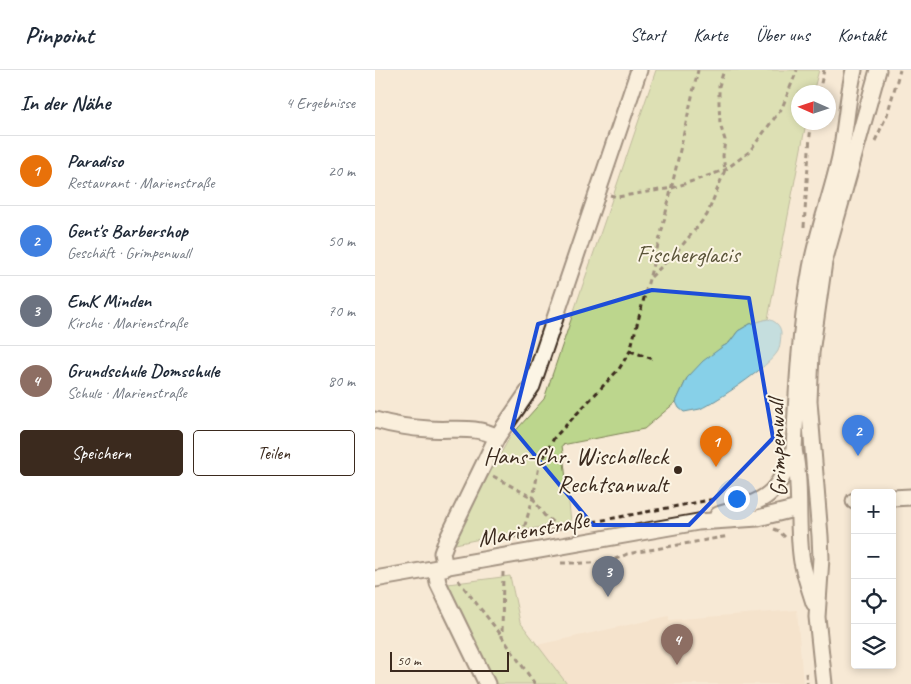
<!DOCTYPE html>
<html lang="de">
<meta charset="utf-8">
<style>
:root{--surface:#fff;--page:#f6f6f7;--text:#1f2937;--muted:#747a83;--line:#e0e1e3;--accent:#3b2a1e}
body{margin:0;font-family:Caveat,sans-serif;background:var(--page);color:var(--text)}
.controls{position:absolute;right:15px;bottom:15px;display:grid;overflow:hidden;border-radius:5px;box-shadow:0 2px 8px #0003}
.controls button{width:45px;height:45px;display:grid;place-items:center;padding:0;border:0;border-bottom:1px solid var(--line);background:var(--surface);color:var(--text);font:25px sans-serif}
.compass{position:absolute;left:416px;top:15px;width:45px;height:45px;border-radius:50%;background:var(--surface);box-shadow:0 2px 8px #0003;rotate:273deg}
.scale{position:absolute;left:15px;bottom:12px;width:119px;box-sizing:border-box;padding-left:5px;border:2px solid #3b2a1e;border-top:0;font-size:14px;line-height:18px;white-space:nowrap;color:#3b2a1e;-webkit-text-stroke:4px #fcf5e5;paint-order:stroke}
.you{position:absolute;left:361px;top:428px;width:18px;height:18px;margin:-12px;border:4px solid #fff;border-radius:50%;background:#1a73e8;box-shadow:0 0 0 8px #1a73e833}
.badge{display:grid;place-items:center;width:32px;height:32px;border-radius:50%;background:var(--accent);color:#fff;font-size:16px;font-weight:700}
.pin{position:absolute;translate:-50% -41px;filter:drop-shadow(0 1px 2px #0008)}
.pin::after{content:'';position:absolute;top:26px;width:18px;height:15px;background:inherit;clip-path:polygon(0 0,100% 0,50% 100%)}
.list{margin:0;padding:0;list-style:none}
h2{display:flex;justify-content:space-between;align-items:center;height:65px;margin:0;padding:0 20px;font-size:21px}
h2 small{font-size:16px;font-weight:400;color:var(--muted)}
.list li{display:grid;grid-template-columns:32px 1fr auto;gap:15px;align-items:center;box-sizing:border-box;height:70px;padding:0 20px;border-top:1px solid var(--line)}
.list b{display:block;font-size:19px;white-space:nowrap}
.list p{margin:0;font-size:16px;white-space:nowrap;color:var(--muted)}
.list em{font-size:16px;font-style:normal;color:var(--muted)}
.actions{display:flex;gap:10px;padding:15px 20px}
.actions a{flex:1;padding:11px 0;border:1px solid var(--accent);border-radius:5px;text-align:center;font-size:18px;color:var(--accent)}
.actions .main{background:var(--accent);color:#fff}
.icon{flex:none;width:28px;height:28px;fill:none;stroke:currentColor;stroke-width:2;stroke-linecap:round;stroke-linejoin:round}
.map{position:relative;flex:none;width:536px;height:614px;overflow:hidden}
header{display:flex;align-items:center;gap:30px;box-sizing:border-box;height:70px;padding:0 25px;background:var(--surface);border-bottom:1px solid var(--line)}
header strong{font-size:24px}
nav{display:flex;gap:28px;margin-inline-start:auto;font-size:18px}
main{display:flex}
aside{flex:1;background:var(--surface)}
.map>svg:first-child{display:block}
.built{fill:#f1dbc1}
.green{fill:#bcd68d;stroke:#7c8056}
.water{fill:#87d0e8;stroke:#698e97}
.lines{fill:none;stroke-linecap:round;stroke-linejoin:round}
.minor-casing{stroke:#3b2a1e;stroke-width:19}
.path{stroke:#3b2a1e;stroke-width:3;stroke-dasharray:5 4;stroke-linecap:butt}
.minor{stroke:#fcf5e5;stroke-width:15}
.marked{fill:none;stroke:#1d4ed8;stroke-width:4;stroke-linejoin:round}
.poi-dot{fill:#3b2a1e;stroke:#fcf5e5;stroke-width:2}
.labels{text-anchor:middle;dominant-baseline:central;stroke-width:4;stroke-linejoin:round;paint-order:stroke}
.park-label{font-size:24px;fill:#5b553a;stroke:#fcf5e5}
.street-label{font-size:24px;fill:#3b2a1e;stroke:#fcf5e5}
.poi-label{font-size:24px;fill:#3b2a1e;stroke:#fcf5e5;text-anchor:end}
</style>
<header>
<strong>Pinpoint</strong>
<nav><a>Start</a><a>Karte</a><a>Über uns</a><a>Kontakt</a></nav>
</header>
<main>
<aside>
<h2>In der Nähe<small>4 Ergebnisse</small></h2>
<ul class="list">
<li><span class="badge" style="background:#e8710a">1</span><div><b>Paradiso</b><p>Restaurant · Marienstraße</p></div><em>20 m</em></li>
<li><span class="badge" style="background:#3f7fe0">2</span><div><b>Gent's Barbershop</b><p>Geschäft · Grimpenwall</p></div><em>50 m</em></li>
<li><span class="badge" style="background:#6b7280">3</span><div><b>EmK Minden</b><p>Kirche · Marienstraße</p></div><em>70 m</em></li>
<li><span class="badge" style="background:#8d6e63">4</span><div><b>Grundschule Domschule</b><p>Schule · Marienstraße</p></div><em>80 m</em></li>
</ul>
<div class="actions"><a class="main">Speichern</a><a>Teilen</a></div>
</aside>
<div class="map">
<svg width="536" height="614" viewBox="0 0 536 614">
<rect width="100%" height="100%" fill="#f7e9d5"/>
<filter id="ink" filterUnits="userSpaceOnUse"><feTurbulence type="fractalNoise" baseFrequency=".02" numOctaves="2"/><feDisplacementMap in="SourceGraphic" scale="10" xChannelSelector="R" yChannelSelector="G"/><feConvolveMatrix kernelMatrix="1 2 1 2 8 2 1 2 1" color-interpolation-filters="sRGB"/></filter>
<g filter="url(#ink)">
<polygon class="built" points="422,540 428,614 192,614 162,575 294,546 294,550"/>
<g class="green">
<polygon points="281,0 444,0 438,22 423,22 423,52 431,53 393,249 375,254 363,261 354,273 347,277 312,308 301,332 269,359 187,375 196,451 75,475 135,367 169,329"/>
<polygon points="135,506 145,552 192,614 117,614 73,514"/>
</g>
<path class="water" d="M 393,249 C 400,251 405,255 406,262 C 406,267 405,277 403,281 C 394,297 342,331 325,339 C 320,340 314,341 309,342 L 304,338 L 301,332 L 312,308 L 328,291 L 347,277 L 354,273 L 363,261 L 375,254 Z"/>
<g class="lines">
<g class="minor-casing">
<g id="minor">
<path d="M 0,350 C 17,355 35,358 54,359 C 76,361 102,355 122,367"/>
<polyline points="517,428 536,427"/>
<polyline points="479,431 480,431"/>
<path d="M 343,445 C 390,430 401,429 419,380"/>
<polyline points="70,498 67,483 71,472 122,367 157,316 264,0"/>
<polyline points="61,499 63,513 112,614"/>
<polyline points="0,509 323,452 383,448 423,438"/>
<path d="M 439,533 C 435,520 430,506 427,492 C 421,455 427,417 419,380 C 422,319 425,258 436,198 C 443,160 457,124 465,87 C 471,58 472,29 479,0"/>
<polyline points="449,614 442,547 446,488 445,466 434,331 436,283 449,192 503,0"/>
</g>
</g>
<g class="path">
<polyline points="444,22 449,0"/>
<polyline points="500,71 512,45 525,0"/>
<polyline points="235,125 242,127 297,118 350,100 374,82 407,38 422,0"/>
<polyline points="429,157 435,65 437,52"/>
<polyline points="276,207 305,178 332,145 350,100 348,86 350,70 345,54 344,33 344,16 349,0"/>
<polyline points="255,281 278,289"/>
<polyline points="118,406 158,428 169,445 183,457"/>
<polyline points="399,459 404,461 410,467"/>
<polyline points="147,465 158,428 164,396 179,368 244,299 255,281 287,160 323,0"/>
<polyline points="112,472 340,429"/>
<path d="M 186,493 C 208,493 232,495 252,484 L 354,466"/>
<polyline points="128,502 127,567 160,614"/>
<polyline points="83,510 127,566"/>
<polyline points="431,603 432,614"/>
</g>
<use href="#minor" class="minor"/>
</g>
</g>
<path d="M0 0H536V614H0ZM 277,220 L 374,228 L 398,368 L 314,455 L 218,455 L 137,358 L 163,254 Z" fill="#f7e9d5" fill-opacity=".55" fill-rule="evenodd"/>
<path class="marked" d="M 277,220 L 374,228 L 398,368 L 314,455 L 218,455 L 137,358 L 163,254 Z"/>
<circle class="poi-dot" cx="303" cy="400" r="5"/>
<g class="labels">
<g class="park-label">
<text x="313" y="184">Fischerglacis</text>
</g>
<g class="street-label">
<text transform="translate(402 378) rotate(-92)">Grimpenwall</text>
<text transform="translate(158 459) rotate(-10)">Marienstraße</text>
</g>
<g class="poi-label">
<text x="293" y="386">Hans-Chr. Wischolleck<tspan x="293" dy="28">Rechtsanwalt</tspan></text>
</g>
</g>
</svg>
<div class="controls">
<button>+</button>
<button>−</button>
<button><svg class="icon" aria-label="locate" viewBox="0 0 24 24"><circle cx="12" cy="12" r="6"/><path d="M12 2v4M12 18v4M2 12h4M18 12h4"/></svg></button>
<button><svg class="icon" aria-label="layers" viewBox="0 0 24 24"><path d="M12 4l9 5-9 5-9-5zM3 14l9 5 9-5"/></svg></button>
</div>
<svg class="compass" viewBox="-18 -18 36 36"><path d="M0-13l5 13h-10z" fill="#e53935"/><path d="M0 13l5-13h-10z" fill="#747a83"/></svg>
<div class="scale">50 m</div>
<div class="you"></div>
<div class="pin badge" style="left:341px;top:397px;background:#e8710a">1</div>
<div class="pin badge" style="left:483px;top:386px;background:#3f7fe0">2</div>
<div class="pin badge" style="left:233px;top:527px;background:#6b7280">3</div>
<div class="pin badge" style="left:302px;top:595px;background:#8d6e63">4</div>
</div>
</main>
